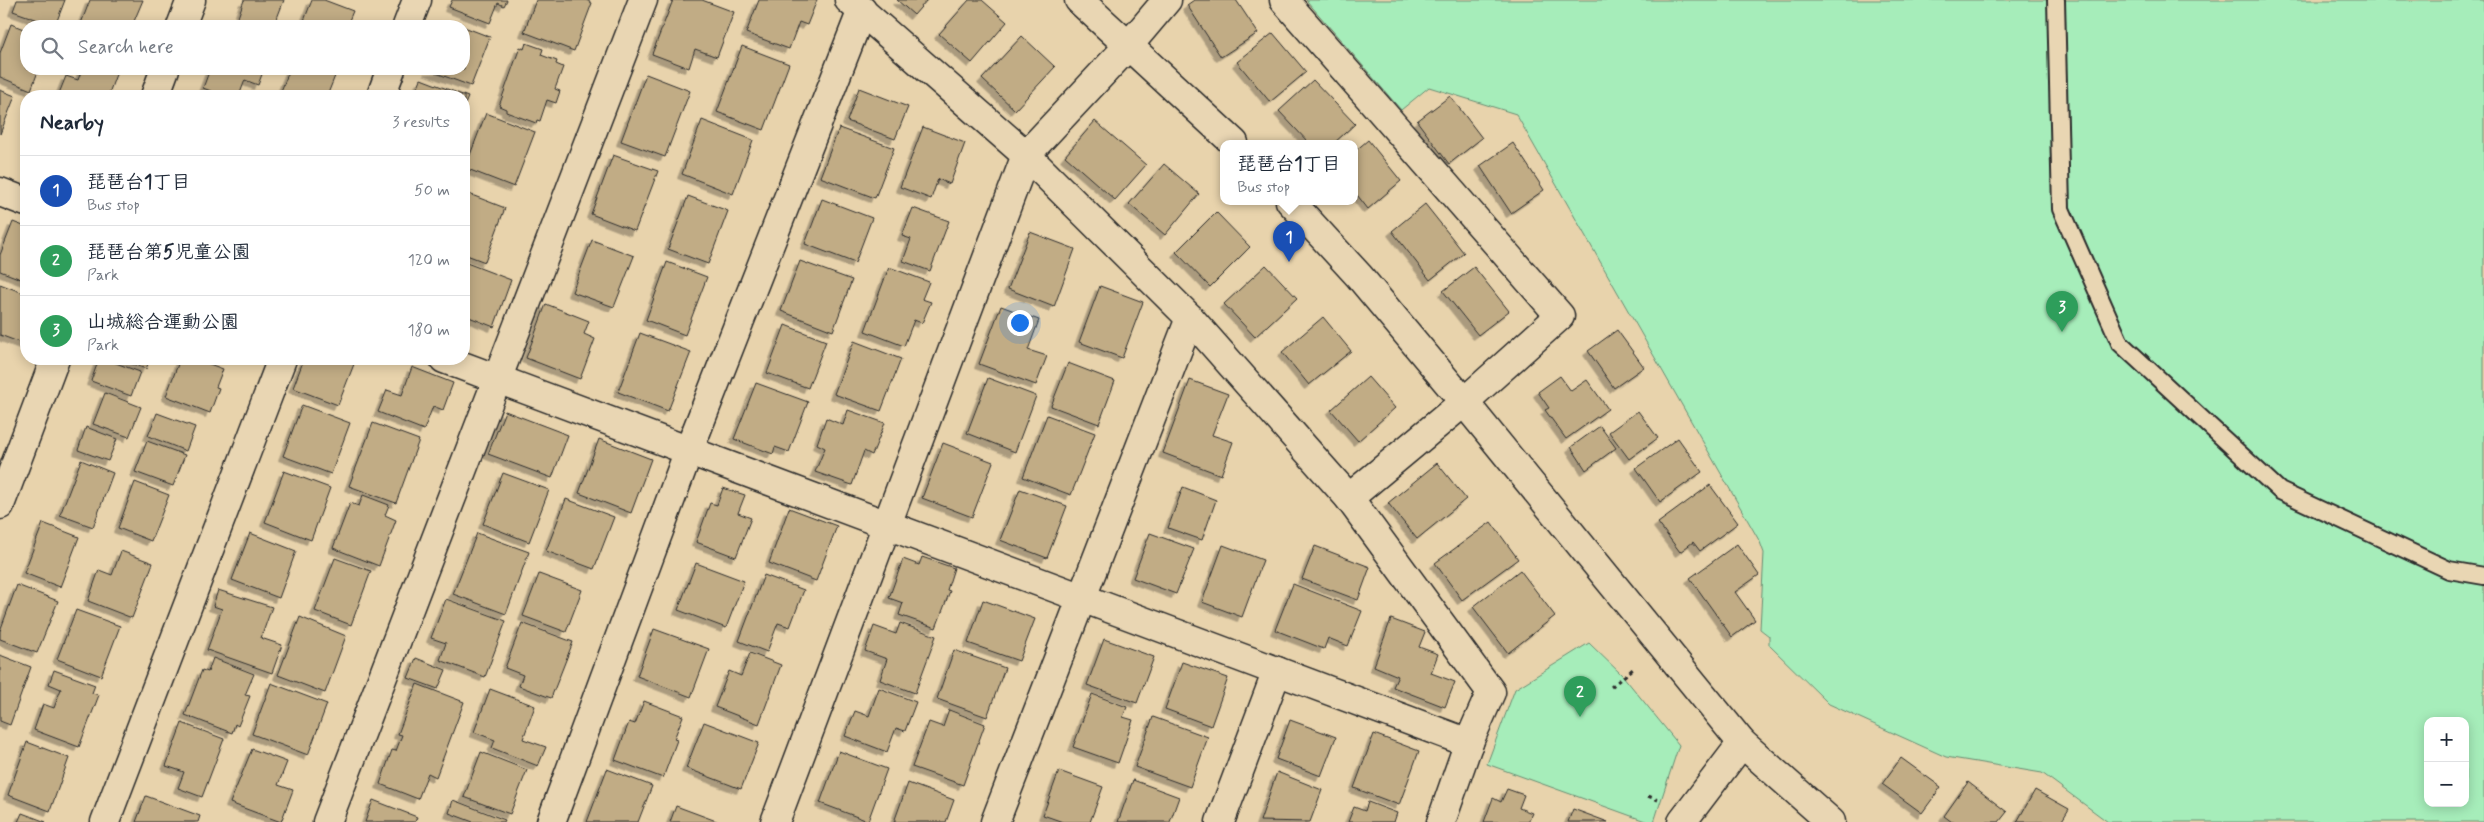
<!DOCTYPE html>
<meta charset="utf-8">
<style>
:root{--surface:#fff;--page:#f2f2f3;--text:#1f2937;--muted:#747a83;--line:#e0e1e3;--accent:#0b8043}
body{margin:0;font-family:Mynerve,"Klee One",sans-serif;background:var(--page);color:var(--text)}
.controls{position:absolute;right:15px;bottom:15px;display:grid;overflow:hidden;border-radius:10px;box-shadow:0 2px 12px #0003}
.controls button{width:45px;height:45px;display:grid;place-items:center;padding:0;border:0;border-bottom:1px solid var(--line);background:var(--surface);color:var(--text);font:25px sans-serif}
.you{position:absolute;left:1019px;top:322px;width:18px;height:18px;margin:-12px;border:4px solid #fff;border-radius:50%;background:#1a73e8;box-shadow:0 0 0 8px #1a73e833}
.badge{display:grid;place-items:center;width:32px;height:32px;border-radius:50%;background:var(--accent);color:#fff;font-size:16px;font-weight:700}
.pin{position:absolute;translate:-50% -41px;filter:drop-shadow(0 1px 2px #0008)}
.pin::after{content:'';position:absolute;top:26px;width:18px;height:15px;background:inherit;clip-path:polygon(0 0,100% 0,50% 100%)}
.popup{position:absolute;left:1220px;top:140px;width:138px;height:65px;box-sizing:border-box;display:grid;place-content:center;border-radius:10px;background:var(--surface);filter:drop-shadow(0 1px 4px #0005);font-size:16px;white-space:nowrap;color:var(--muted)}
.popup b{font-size:19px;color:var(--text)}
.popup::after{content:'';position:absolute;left:50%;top:100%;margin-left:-10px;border:10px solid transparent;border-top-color:var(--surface)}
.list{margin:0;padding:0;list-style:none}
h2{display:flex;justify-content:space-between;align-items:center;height:65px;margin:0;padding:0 20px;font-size:21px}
h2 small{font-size:16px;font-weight:400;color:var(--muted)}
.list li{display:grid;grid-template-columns:32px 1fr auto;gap:15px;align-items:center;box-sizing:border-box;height:70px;padding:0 20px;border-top:1px solid var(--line)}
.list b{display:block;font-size:19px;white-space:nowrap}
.list p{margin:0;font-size:16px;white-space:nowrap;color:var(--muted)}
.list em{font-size:16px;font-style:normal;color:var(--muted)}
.icon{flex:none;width:28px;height:28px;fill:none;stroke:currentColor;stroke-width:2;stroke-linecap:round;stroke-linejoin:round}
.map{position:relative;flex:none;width:2484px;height:822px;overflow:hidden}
.search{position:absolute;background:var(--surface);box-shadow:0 2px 12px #0003;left:20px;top:20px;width:450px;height:55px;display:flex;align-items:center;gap:12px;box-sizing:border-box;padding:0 18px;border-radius:20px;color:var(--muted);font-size:19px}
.panel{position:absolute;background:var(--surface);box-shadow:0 2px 12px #0003;left:20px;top:90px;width:450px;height:275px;border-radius:20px}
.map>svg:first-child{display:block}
.green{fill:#a6edba;stroke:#688c72;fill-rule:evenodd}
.building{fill:#c1ac85;stroke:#2b2b2b;filter:url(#shadow)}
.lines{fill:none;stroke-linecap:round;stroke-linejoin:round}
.service-casing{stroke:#2b2b2b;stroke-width:20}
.minor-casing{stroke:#2b2b2b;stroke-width:31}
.tertiary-casing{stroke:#2b2b2b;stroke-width:31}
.path{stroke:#2b2b2b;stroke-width:3;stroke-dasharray:4 4;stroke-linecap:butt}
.service{stroke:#e9d6b3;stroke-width:16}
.minor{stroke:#e9d6b3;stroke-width:28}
.tertiary{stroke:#e9d6b3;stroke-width:28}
</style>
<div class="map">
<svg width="2484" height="822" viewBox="0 0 2484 822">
<defs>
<filter id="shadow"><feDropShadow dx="-4.5" dy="4.5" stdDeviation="0" flood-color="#0004"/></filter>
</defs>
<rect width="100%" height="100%" fill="#e8d3ac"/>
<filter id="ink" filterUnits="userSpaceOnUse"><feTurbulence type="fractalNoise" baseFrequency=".02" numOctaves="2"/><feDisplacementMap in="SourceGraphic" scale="10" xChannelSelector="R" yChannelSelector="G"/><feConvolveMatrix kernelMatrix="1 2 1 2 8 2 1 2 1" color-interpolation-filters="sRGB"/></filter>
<g filter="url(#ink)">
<g class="green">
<path d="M 1306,0 L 2484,0 L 2484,822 L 2108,822 L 2042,773 L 1946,757 L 1829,704 L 1769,645 L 1769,636 L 1760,629 L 1764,553 L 1760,542 L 1516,114 L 1429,87 L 1401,110 ZM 2428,721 L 2465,721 L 2465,803 L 2428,803 Z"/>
<polygon points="1589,643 1623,676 1679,745 1654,822 1648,822 1487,764 1515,689"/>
</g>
<g class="building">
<polygon points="17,0 65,0 55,26 13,11"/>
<polygon points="90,0 143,0 132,26 80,26"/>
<polygon points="244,0 284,0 274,26 235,26"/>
<polygon points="312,0 324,0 353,11 348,23 356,26 302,26"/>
<polygon points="452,0 507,0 504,6 498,3 490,23 449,7"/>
<polygon points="536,0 586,0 592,3 574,51 524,32"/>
<polygon points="673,0 702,0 734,12 717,57 695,49 689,68 652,54"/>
<polygon points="759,0 817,0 807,25 799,22 789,49 746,33"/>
<polygon points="897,0 927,0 914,15"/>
<polygon points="969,0 982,0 1007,22 972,63 939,34"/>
<polygon points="1194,0 1236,0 1258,33 1221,57 1187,5"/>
<polygon points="11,24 26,30 26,69 39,69 31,90 0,77 0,53"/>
<polygon points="464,27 490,37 471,86 428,70 464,69"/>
<polygon points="1273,33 1306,72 1270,102 1237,62"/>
<polygon points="1022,36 1055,67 1015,110 982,79"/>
<polygon points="526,43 543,49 541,55 557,61 556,64 563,67 555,89 560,91 556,103 547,100 540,121 537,120 536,123 506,112 506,109 499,106 520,47 524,49"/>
<polygon points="742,46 789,64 764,130 717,112"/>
<polygon points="82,69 118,69 108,96 58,96 66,76 78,80"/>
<polygon points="210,69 264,69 258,85 245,80 239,96 224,96 203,88"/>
<polygon points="290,69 314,69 335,76 327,96 279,96"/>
<polygon points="646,74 690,91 665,157 621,141"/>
<polygon points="421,79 468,97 464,107 464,96 414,96"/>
<polygon points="1313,80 1355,124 1334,143 1309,143 1279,111"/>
<polygon points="859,88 908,107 895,139 847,121"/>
<polygon points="0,90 15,96 0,134"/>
<polygon points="1450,96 1482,138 1449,164 1417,121"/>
<polygon points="486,113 535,132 514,187 465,168"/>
<polygon points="702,120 753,140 733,194 682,174"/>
<polygon points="1095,121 1146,165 1115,200 1065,156"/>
<polygon points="923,127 965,143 950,184 938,179 931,199 900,187"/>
<polygon points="839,128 894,148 875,198 820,177"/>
<polygon points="1368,140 1401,181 1368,209 1354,191 1354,152"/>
<polygon points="1513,143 1544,190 1511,213 1480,166"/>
<polygon points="613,155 658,171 635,231 591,214"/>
<polygon points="1164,164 1199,194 1165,235 1129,204"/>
<polygon points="464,192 505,208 485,262 464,254"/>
<polygon points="688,196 728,211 708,264 668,249"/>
<polygon points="822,199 872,218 855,263 805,244"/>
<polygon points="1425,204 1464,253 1430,280 1392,231"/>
<polygon points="913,208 949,221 930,271 903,261 911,239 902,236"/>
<polygon points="1216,212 1250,247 1210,287 1176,252"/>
<polygon points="13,222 26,227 26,281 0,271 0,255"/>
<polygon points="1030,232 1075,249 1054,307 1008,289"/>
<polygon points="592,240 634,256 614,307 572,292"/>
<polygon points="800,261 852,280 833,331 781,311"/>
<polygon points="464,262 511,280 494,327 464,315"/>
<polygon points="667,262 707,277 685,335 646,320"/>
<polygon points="1266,265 1297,298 1255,337 1224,304"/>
<polygon points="889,267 929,282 922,299 931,302 922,323 914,320 904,346 865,331"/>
<polygon points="1474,267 1509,311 1478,335 1443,291"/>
<polygon points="0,284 26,294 26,306 21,319 26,320 24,344 0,335"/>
<polygon points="1100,286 1143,302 1122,358 1079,342"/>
<polygon points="546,304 589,321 584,334 595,339 580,379 526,358"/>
<polygon points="1001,306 1039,320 1028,350 1047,356 1036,385 979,364"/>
<polygon points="1323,317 1351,351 1309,385 1282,352"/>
<polygon points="785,325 826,341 808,388 767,373"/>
<polygon points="1617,330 1644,367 1614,388 1588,351"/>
<polygon points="640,333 691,352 668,411 618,392"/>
<polygon points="854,341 901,359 881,411 834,394"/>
<polygon points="99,359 105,359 140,372 131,396 91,381"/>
<polygon points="119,359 150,359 146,369"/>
<polygon points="180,359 196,359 223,369 216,387 219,388 210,413 166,396"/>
<polygon points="304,359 356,359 338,405 293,388"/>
<polygon points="1068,363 1115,381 1099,424 1051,406"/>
<polygon points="412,367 453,383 443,410 433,406 424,430 378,412 387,390 402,395"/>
<polygon points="1560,376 1571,391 1587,380 1608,409 1566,439 1545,410 1549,408 1538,392"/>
<polygon points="1368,377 1395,408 1358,441 1331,410"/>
<polygon points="988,378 1036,396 1015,452 967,433"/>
<polygon points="1190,380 1228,394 1212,435 1233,442 1221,475 1163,453"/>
<polygon points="756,383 808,402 789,452 775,447 773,454 734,439"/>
<polygon points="105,393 141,407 129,437 93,424"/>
<polygon points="302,405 350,423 331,474 283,456"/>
<polygon points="848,410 885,423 872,455 864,451 852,485 815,472 825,448 817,444 826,418 843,425"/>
<polygon points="505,411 568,435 552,478 488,454"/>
<polygon points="1638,411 1658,438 1629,459 1609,432"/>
<polygon points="157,413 195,427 186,451 148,436"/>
<polygon points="1047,415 1095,433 1071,495 1023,477"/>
<polygon points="373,423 419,440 396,503 349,486"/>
<polygon points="1600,426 1616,448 1586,470 1571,447"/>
<polygon points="86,427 117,439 108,461 78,450"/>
<polygon points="1678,438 1702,472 1660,502 1636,468"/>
<polygon points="599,439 651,459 631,513 579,493"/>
<polygon points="147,441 185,455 173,486 135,472"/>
<polygon points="943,443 993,462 972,517 922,498"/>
<polygon points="81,460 113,473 93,527 60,515"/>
<polygon points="1437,463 1466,499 1417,539 1388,503"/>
<polygon points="284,471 330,488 311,540 265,522"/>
<polygon points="503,473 549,490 529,542 483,524"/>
<polygon points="135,482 169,495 151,541 118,528"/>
<polygon points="1710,485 1738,523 1700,551 1693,542 1680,552 1658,523"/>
<polygon points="1183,487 1216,500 1202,540 1168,528"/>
<polygon points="723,488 745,495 738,513 751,518 736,557 696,542 710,503 717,505"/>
<polygon points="1020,489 1067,506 1047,558 1000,540"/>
<polygon points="363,495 389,505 385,515 396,520 379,566 333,548 350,503 359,506"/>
<polygon points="566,499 614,517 594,569 546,551"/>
<polygon points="789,508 837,526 816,581 769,563"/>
<polygon points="1491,522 1518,559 1462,600 1435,563"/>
<polygon points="43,523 79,537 60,587 24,573"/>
<polygon points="250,533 296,551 279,598 232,580"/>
<polygon points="477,533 529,552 506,614 453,594"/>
<polygon points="1150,533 1194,549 1176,594 1133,578"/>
<polygon points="1737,544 1759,575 1735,592 1755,620 1732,637 1690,578"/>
<polygon points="1223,545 1263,560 1242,617 1202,602"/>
<polygon points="1315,546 1370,567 1358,600 1302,579"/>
<polygon points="121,551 153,563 132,618 88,601 99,570 112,575"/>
<polygon points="922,557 954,568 947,590 950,591 936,628 899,615 903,603 889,598 903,559 919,565"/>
<polygon points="335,558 371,571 351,625 315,611"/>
<polygon points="696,563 744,581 726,628 678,610"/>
<polygon points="1520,570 1555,616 1508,653 1473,607"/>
<polygon points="539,574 582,590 566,632 523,616"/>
<polygon points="764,575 804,590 790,627 778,623 767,652 739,641"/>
<polygon points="1293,584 1362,611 1348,646 1328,638 1324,649 1275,630"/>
<polygon points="17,585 58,601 37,653 0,639 0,631"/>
<polygon points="218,590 272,607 261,638 282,645 272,673 207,650 222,609 213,606"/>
<polygon points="446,599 506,621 485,677 440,660 446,643 431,638"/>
<polygon points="983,600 1035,619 1019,661 968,643"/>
<polygon points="76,610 120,626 101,676 57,659"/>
<polygon points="300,617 346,636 325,693 278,675"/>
<polygon points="1391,619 1425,632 1419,647 1438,654 1431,673 1455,682 1445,707 1393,687 1398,676 1374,666"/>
<polygon points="522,623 573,642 551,698 519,686 523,675 505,668"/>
<polygon points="900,623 936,636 915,693 880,680 887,659 865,651 874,626 896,634"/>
<polygon points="654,629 709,649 691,697 637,676"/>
<polygon points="1104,639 1154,657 1137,703 1087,685"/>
<polygon points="954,650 1005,668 987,717 937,699"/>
<polygon points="750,653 781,665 759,724 715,707 729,671 741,676"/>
<polygon points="0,655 31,667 10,725 0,721"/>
<polygon points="213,658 254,674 245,695 250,696 238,726 235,724 232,733 185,715 202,670 208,672"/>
<polygon points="416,658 446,670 438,689 408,678"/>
<polygon points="1182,662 1228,678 1211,726 1165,709"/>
<polygon points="54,670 95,685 92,693 99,695 79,747 34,730 43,704 54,708 61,689 49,684"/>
<polygon points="271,683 327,704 308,755 252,734"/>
<polygon points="417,684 464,702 436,777 428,773 418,799 380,784 392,750 396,751 402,735 398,734"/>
<polygon points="879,688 916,702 905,731 896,728 887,752 845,736 855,711 869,716"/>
<polygon points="490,689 535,706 523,739 546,747 538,766 492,748 495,740 474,732"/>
<polygon points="1092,694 1127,707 1123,717 1133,720 1118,763 1073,747"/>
<polygon points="644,701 683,716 674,739 677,740 663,778 615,760 629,722 635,724"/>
<polygon points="949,710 985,724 963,785 912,767 929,722 943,727"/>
<polygon points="1153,717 1208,737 1190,787 1135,767"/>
<polygon points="1290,720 1336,737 1321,776 1276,759"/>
<polygon points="704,722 759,743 741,789 686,768"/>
<polygon points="182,723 224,739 202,797 178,788 184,772 166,766"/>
<polygon points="1374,734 1419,751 1399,805 1354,788"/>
<polygon points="27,742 69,758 50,811 8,795"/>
<polygon points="252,749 287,762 278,785 293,790 281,822 230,803"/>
<polygon points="839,751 887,769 868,821 820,803"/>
<polygon points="481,752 527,770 510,814 464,797"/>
<polygon points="1901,758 1941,787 1922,813 1882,784"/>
<polygon points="607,769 652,786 638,822 587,822"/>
<polygon points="1059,771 1103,787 1090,822 1063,822 1043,815"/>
<polygon points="1277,772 1322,790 1310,822 1260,821"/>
<polygon points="1133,780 1179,797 1170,822 1118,822"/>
<polygon points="1968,782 2007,812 1999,822 1952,822 1944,816"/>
<polygon points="908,783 954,800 946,822 894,822"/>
<polygon points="1507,789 1524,795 1519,808 1532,813 1528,822 1484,822 1493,798 1501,802"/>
<polygon points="2035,790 2069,809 2061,822 2017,822"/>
<polygon points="146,796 200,816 198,822 136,822"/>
<polygon points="373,800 417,817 415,822 365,822"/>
<polygon points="453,800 505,820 504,822 473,822 449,813"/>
<polygon points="1368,802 1397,813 1394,822 1348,822 1354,807 1365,811"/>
<polygon points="676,806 719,822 670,822"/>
<polygon points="1573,809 1608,822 1568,822"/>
<polygon points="22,813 46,822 18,822"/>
</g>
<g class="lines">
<g class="service-casing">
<polyline id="service" points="2056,0 2061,209 2120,343 2280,491 2449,570 2484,576"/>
</g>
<g class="minor-casing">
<g id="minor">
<polyline points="849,0 1026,155 1190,318 1349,498 1491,692 1469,742 1441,822"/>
<polyline points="1284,0 1560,316 1464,402 1349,498"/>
<polyline points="181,26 191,0"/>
<polyline points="407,26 417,0"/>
<polyline points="155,96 165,69"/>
<polyline points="381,96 391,69"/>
<polyline points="0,192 26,202"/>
<polyline points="444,359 1469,743"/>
<polyline points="0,505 55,359"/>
<polyline points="105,822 282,359"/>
<polyline points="327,822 643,0"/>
<polyline points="551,822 689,450 862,10"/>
<polyline points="775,822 1026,155 1129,45 1167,0"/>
<polyline points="995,822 1190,318"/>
<polyline points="1220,822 1277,671"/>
</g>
</g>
<g class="tertiary-casing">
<g id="tertiary">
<polyline points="1079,0 1234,143"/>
<polyline points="1290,201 1359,276 1464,402 1742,743 1831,822"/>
<polyline points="1682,822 1742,743"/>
</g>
</g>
<g class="path">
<polyline points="1611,687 1633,669"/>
<polyline points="1648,796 1658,800"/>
</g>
<use href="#service" class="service"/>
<use href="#minor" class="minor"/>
<use href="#tertiary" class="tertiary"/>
</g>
</g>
</svg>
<div class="controls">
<button>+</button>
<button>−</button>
</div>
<div class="you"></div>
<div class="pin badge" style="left:1289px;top:262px;background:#1a4fb4">1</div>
<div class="popup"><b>琵琶台1丁目</b>Bus stop</div>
<div class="pin badge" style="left:1580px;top:717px;background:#2e9e5b">2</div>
<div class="pin badge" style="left:2062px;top:332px;background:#2e9e5b">3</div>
<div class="search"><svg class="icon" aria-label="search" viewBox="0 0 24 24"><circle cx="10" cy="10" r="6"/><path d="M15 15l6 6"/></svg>Search here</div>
<section class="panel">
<h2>Nearby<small>3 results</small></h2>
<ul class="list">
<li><span class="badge" style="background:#1a4fb4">1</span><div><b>琵琶台1丁目</b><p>Bus stop</p></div><em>50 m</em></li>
<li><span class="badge" style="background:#2e9e5b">2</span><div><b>琵琶台第5児童公園</b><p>Park</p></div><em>120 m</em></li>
<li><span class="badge" style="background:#2e9e5b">3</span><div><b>山城総合運動公園</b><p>Park</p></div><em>180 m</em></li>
</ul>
</section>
</div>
